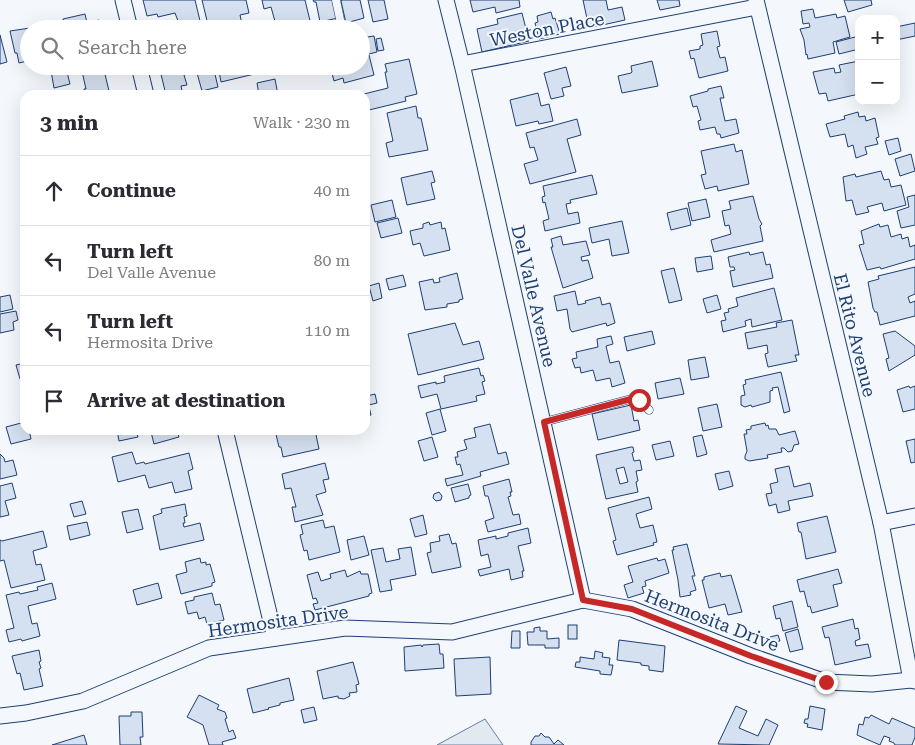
<!DOCTYPE html>
<meta charset="utf-8">
<style>
:root{--surface:#fff;--page:#f7f7f7;--text:#2b2b33;--muted:#7c7c81;--line:#e1e1e2}
body{margin:0;font-family:"Roboto Serif",serif;background:var(--page);color:var(--text)}
.controls{position:absolute;right:15px;top:15px;display:grid;overflow:hidden;border-radius:10px;box-shadow:0 5px 20px #0002}
.controls button{width:45px;height:45px;display:grid;place-items:center;padding:0;border:0;border-bottom:1px solid var(--line);background:var(--surface);color:var(--text);font:25px sans-serif}
.stop{position:absolute;width:15px;height:15px;margin:-11px;border:4px solid #c62828;border-radius:50%;background:#fff}
.stop.end{background:#c62828;border-color:#fff;box-shadow:0 1px 5px #0008}
.list{margin:0;padding:0;list-style:none}
h2{display:flex;justify-content:space-between;align-items:center;height:65px;margin:0;padding:0 20px;font-size:21px}
h2 small{font-size:16px;font-weight:400;color:var(--muted)}
.list li{display:grid;grid-template-columns:32px 1fr auto;gap:15px;align-items:center;box-sizing:border-box;height:70px;padding:0 20px;border-top:1px solid var(--line)}
.list b{display:block;font-size:19px;white-space:nowrap}
.list p{margin:0;font-size:16px;white-space:nowrap;color:var(--muted)}
.list em{font-size:16px;font-style:normal;color:var(--muted)}
.icon{flex:none;width:28px;height:28px;fill:none;stroke:currentColor;stroke-width:2;stroke-linecap:round;stroke-linejoin:round}
.map{position:relative;flex:none;width:915px;height:745px;overflow:hidden}
.search{position:absolute;background:var(--surface);box-shadow:0 5px 20px #0002;left:20px;top:20px;width:350px;height:55px;display:flex;align-items:center;gap:12px;box-sizing:border-box;padding:0 18px;border-radius:28px;color:var(--muted);font-size:19px}
.panel{position:absolute;background:var(--surface);box-shadow:0 5px 20px #0002;left:20px;top:90px;width:350px;height:345px;border-radius:15px}
.map>svg:first-child{display:block}
.green{fill:#e3e9f0;stroke:#687fa3}
.building{fill:#d5e0f0;stroke:#1d3f73;fill-rule:evenodd}
.lines{fill:none;stroke-linecap:round;stroke-linejoin:round}
.lane-casing{stroke:#1d3f73;stroke-width:9}
.street-casing{stroke:#1d3f73;stroke-width:17}
.lane{stroke:#f4f7fb;stroke-width:8}
.street{stroke:#f4f7fb;stroke-width:15}
.route{stroke:#c62828;stroke-width:6}
.labels{text-anchor:middle;dominant-baseline:central;stroke-width:4;stroke-linejoin:round;paint-order:stroke}
.street-label{font-size:18px;fill:#1d3f73;stroke:#f4f7fb}
</style>
<div class="map">
<svg width="915" height="745" viewBox="0 0 915 745">
<rect width="100%" height="100%" fill="#f4f7fb"/>
<polygon class="green" points="485,719 503,745 437,745"/>
<g class="building">
<polygon points="143,0 195,0 202,29 181,29 175,13 158,17 157,14 147,16"/>
<polygon points="202,0 246,0 249,13 240,15 243,29 209,29"/>
<polygon points="262,0 305,0 312,29 261,29 276,25 271,7 264,9"/>
<polygon points="313,0 334,0 338,18 320,22 316,2 314,2"/>
<polygon points="342,0 360,0 364,18 346,23 341,1"/>
<polygon points="368,0 384,0 388,19 373,22"/>
<polygon points="470,0 519,0 520,7 496,13 495,7 473,12"/>
<polygon points="583,0 606,0 608,10 622,7 625,20 589,28"/>
<polygon points="657,0 679,0 680,6 660,10"/>
<polygon points="844,0 871,0 872,5 848,12"/>
<polygon points="813,9 815,18 836,14 837,18 845,16 850,37 833,42 835,53 808,59 807,54 806,55 804,40 800,29 810,27 809,23 803,24 801,11"/>
<polygon points="551,12 553,19 555,18 560,34 539,39 535,23 538,22 537,16"/>
<polygon points="522,13 529,41 482,52 477,29 498,24 497,19"/>
<polygon points="85,14 87,23 99,20 101,29 66,29 63,19"/>
<polygon points="915,23 915,36 896,40 896,27"/>
<polygon points="37,27 37,29 29,29 29,62 28,61 19,63 17,53 15,53 10,31"/>
<polygon points="717,31 720,46 717,47 720,58 725,57 728,71 699,78 694,58 691,59 689,51 700,49 700,46 703,45 701,34"/>
<polygon points="0,35 7,62 0,64"/>
<polygon points="374,36 377,52 361,56 361,38"/>
<polygon points="855,37 859,49 839,54 836,42"/>
<polygon points="381,38 384,50 378,51 376,39"/>
<polygon points="369,55 374,75 344,83 343,78 334,81 330,66 361,66 361,57"/>
<polygon points="409,59 417,94 405,97 406,101 365,111 365,95 360,95 388,88 385,72 387,72 385,64"/>
<polygon points="652,61 658,86 622,93 618,76 631,73 632,72 631,66"/>
<polygon points="859,61 859,72 857,72 859,94 828,101 826,93 819,94 813,72 834,68 835,73 841,72 839,65"/>
<polygon points="74,66 103,66 110,95 85,95 84,89 86,89 81,67 75,69"/>
<polygon points="159,66 204,66 201,67 202,70 184,75 187,85 181,86 182,91 166,95"/>
<polygon points="218,66 288,66 221,82"/>
<polygon points="566,67 571,86 562,88 564,96 551,99 544,73"/>
<polygon points="66,68 70,84 54,88 51,71"/>
<polygon points="214,70 218,87 202,91 197,73"/>
<polygon points="275,79 278,95 259,95 257,83"/>
<polygon points="721,86 724,98 720,98 725,121 736,119 739,133 721,138 720,134 717,134 715,127 700,130 698,121 701,120 697,106 693,107 690,96 708,91 708,89"/>
<polygon points="538,93 541,106 549,104 553,121 539,124 538,121 516,126 510,100"/>
<polygon points="416,106 418,118 421,118 428,150 389,157 386,143 393,141 387,113"/>
<polygon points="858,112 859,117 865,116 866,121 875,118 879,137 876,138 878,144 865,147 867,154 856,158 853,145 848,147 845,134 830,137 826,124 845,119 844,116"/>
<polygon points="577,119 581,135 567,139 576,172 530,184 524,164 538,160 534,147 530,148 526,133"/>
<polygon points="898,138 901,151 889,155 885,141"/>
<polygon points="734,144 736,152 742,150 749,184 718,191 717,186 705,189 701,175 706,174 701,151"/>
<polygon points="911,154 915,171 900,176 895,159"/>
<polygon points="432,171 435,182 431,183 435,199 407,205 401,178"/>
<polygon points="881,171 884,180 889,179 891,187 901,185 906,205 884,211 882,203 867,207 869,212 856,215 852,200 846,201 843,177 855,174 856,177"/>
<polygon points="592,175 597,194 570,200 571,203 566,204 568,214 578,212 580,223 545,231 543,221 549,219 545,202 543,203 542,197 545,196 543,186"/>
<polygon points="915,195 915,225 901,228 897,211 909,207 907,197"/>
<polygon points="753,196 759,219 762,224 760,226 763,241 714,252 711,240 731,234 729,225 725,226 722,211 731,209 729,201"/>
<polygon points="706,199 710,217 692,221 688,203"/>
<polygon points="392,200 396,217 375,222 371,205"/>
<polygon points="687,208 691,225 671,230 667,213"/>
<polygon points="398,218 402,233 381,238 377,223"/>
<polygon points="622,221 629,253 612,256 609,239 592,243 589,228"/>
<polygon points="429,222 430,225 441,222 442,229 445,228 450,250 424,256 420,243 413,245 410,231 423,228 423,224"/>
<polygon points="879,224 880,227 888,225 891,237 901,234 902,239 908,237 910,247 915,245 915,259 881,269 880,267 867,270 859,245 864,244 861,231"/>
<polygon points="561,236 563,245 586,241 590,255 581,257 582,261 588,260 593,278 563,288 551,247 553,247 551,239"/>
<polygon points="749,252 750,255 763,252 766,265 770,264 773,278 733,287 730,271 735,270 734,267 730,267 728,257"/>
<polygon points="711,256 713,269 697,272 695,258"/>
<polygon points="915,267 915,294 908,297 910,303 915,301 915,316 880,325 877,312 875,312 873,308 868,282 879,279 878,276"/>
<polygon points="674,268 682,300 669,303 661,271"/>
<polygon points="457,273 463,299 459,300 459,302 447,304 447,307 425,310 419,282 433,279 434,283 440,282 439,278"/>
<polygon points="403,275 406,286 389,290 386,279"/>
<polygon points="379,283 382,298 373,301 369,286"/>
<polygon points="774,288 782,320 752,327 751,319 745,321 746,326 723,332 721,321 726,320 724,313 729,312 728,309 738,306 736,298"/>
<polygon points="575,291 578,305 586,303 585,301 600,297 602,305 610,303 615,323 607,326 606,323 572,332 570,329 567,309 557,311 554,296"/>
<polygon points="10,295 13,309 0,312 0,297"/>
<polygon points="717,295 721,309 707,313 703,299"/>
<polygon points="16,311 18,320 13,322 14,330 0,333 0,314"/>
<polygon points="792,320 799,355 795,355 797,361 768,367 765,354 768,353 767,345 748,349 745,333 777,327 776,323"/>
<polygon points="455,323 463,345 479,341 484,359 418,375 408,334"/>
<polygon points="652,331 655,344 627,351 624,337"/>
<polygon points="895,331 915,346 915,355 889,371 886,359 889,358 883,334"/>
<polygon points="611,336 613,344 606,346 610,363 619,361 625,383 612,387 610,378 596,381 593,370 581,373 580,367 575,368 572,359 577,358 576,352 598,347 597,339"/>
<polygon points="705,357 709,377 691,380 688,360"/>
<polygon points="25,363 25,378 20,379 16,365"/>
<polygon points="479,368 481,376 483,375 485,381 482,382 485,394 476,396 477,401 441,409 437,394 421,398 418,386 436,382 436,384 445,382 444,376"/>
<polygon points="781,372 790,411 784,413 778,387 772,388 773,390 770,391 770,402 752,407 751,405 745,407 741,405 741,396 745,395 743,385 746,384 745,380"/>
<polygon points="680,378 684,394 658,399 655,383"/>
<polygon points="909,386 910,388 915,386 915,409 903,412 897,390"/>
<polygon points="375,394 377,403 369,405 367,396"/>
<polygon points="365,402 368,402 371,415 365,417"/>
<polygon points="717,404 722,427 703,431 698,408"/>
<polygon points="631,405 634,421 638,420 640,430 598,440 592,414"/>
<polygon points="440,409 446,431 432,435 426,413"/>
<polygon points="25,422 25,430 29,430 31,439 11,444 6,427"/>
<polygon points="765,423 766,426 768,425 769,429 776,429 779,435 795,431 799,444 794,445 792,451 788,452 784,448 781,448 782,452 767,455 768,458 749,461 745,459 745,456 747,451 744,434 747,434 746,430 751,429 751,426"/>
<polygon points="490,424 498,454 506,452 509,464 480,472 481,476 447,486 445,479 463,475 460,464 457,465 455,457 458,457 457,452 467,449 464,440 476,437 474,428"/>
<polygon points="117,430 136,430 138,437 119,441"/>
<polygon points="148,430 177,430 179,437 154,444 151,432 149,433"/>
<polygon points="275,430 315,430 319,449 283,457 281,447 279,447"/>
<polygon points="702,435 707,454 697,457 693,437"/>
<polygon points="432,437 438,457 424,461 418,441"/>
<polygon points="915,439 915,462 911,463 906,441"/>
<polygon points="670,441 674,456 656,460 652,445"/>
<path d="M 631,447 L 633,447 L 634,452 L 632,453 L 634,461 L 640,460 L 642,470 L 636,471 L 638,481 L 636,482 L 638,492 L 606,499 L 596,455 ZM 624,467 L 628,482 L 620,484 L 616,469 Z"/>
<polygon points="132,452 136,464 144,462 145,464 189,453 193,469 188,471 192,489 175,493 172,482 149,488 145,475 118,482 112,457"/>
<polygon points="0,454 4,458 5,462 13,460 17,475 0,479"/>
<polygon points="325,463 329,479 323,480 326,492 316,495 323,515 295,522 292,507 296,507 291,488 285,489 282,474"/>
<polygon points="789,466 794,487 810,483 813,496 788,501 790,510 778,513 776,504 769,506 766,494 772,493 770,484 778,482 775,469"/>
<polygon points="729,471 733,486 719,490 715,474"/>
<polygon points="509,479 512,492 510,492 511,496 508,497 513,515 519,514 521,524 488,532 485,521 494,518 488,496 485,496 483,486"/>
<polygon points="12,483 16,498 5,501 9,515 0,517 0,486"/>
<polygon points="468,484 471,495 469,496 469,498 455,502 451,488"/>
<polygon points="439,492 442,496 441,500 436,501 433,498 434,494"/>
<polygon points="649,497 652,509 636,514 640,528 653,525 657,542 653,543 654,545 617,555 613,541 616,540 608,508"/>
<polygon points="82,501 86,514 74,517 70,504"/>
<polygon points="185,504 187,516 184,517 185,523 183,523 184,527 200,523 204,540 160,550 153,516 162,513 161,509"/>
<polygon points="138,509 143,529 127,533 122,512"/>
<polygon points="423,515 427,534 415,537 410,519"/>
<polygon points="827,516 836,552 806,559 801,532 799,532 797,523"/>
<polygon points="323,520 325,528 334,526 340,552 309,560 307,550 304,551 300,535 303,534 301,525"/>
<polygon points="87,522 90,535 70,540 67,526"/>
<polygon points="528,528 531,543 518,546 524,571 522,571 523,577 511,580 509,569 480,576 478,570 491,567 488,554 481,556 478,540 496,536 496,539 508,536 508,533"/>
<polygon points="43,531 47,547 33,551 36,565 41,564 45,580 11,588 4,560 0,561 0,540 2,541"/>
<polygon points="449,534 452,544 456,543 461,567 432,573 427,553 431,552 430,543 440,541 439,536"/>
<polygon points="364,536 369,555 351,560 347,540"/>
<polygon points="687,544 695,576 692,576 696,590 690,592 691,595 680,597 678,580 672,550 674,550 673,547"/>
<polygon points="411,547 416,575 390,580 392,590 380,592 371,550 383,548 386,562 400,559 398,549"/>
<polygon points="200,558 201,563 206,562 206,565 210,564 215,582 212,583 212,586 181,594 176,575 187,572 185,562"/>
<polygon points="657,558 658,561 665,559 669,573 645,581 646,586 642,587 644,593 628,598 624,585 633,582 628,566"/>
<polygon points="838,569 842,583 833,585 838,606 812,613 810,606 808,607 804,591 800,592 797,580"/>
<polygon points="345,570 347,577 360,571 361,574 368,574 372,593 369,594 369,596 315,610 313,604 318,603 316,598 313,599 307,575 318,572 321,581 331,578 330,574"/>
<polygon points="720,573 721,577 731,575 742,612 728,615 725,604 709,608 702,580 704,580 704,577"/>
<polygon points="52,583 56,599 28,606 32,624 37,623 40,636 22,641 21,639 9,642 6,630 14,628 6,595 19,592 20,594 38,590 37,587"/>
<polygon points="158,583 162,598 137,605 133,590"/>
<polygon points="212,593 215,605 220,604 224,620 207,624 205,617 199,619 197,612 188,614 185,602 194,600 194,597"/>
<polygon points="792,601 798,627 783,631 780,618 776,619 773,606"/>
<polygon points="853,619 855,629 858,628 860,639 855,641 856,646 868,644 871,657 835,665 829,637 825,638 822,627"/>
<rect x="568" y="625" width="9" height="14"/>
<polygon points="540,627 540,631 547,631 547,639 559,638 559,648 545,648 545,645 528,645 527,632 534,632 534,628"/>
<polygon points="798,629 803,649 790,652 785,633"/>
<polygon points="512,631 520,631 520,648 511,648"/>
<polygon points="778,635 780,641 771,643 770,637"/>
<polygon points="619,640 665,646 663,672 649,670 649,666 641,665 641,663 617,660"/>
<polygon points="439,644 440,654 443,654 444,668 405,671 404,647 421,645 422,647 423,645"/>
<polygon points="39,650 41,661 39,662 41,668 39,669 43,686 24,690 20,673 17,674 12,656"/>
<polygon points="595,651 603,653 602,657 610,658 609,665 613,665 611,675 600,674 600,671 575,667 576,662 580,662 580,657 594,659"/>
<polygon points="490,657 491,694 456,696 454,659"/>
<polygon points="353,662 359,684 356,685 357,692 349,693 350,696 344,699 338,698 338,696 323,699 317,671"/>
<polygon points="289,678 294,700 280,703 280,705 268,708 269,709 253,713 247,689"/>
<polygon points="199,695 219,705 217,709 225,712 227,718 225,719 229,732 233,730 236,738 222,742 223,745 209,745 203,725 187,717"/>
<polygon points="736,706 747,711 739,728 758,736 766,719 778,725 769,745 718,744"/>
<polygon points="810,706 825,709 822,730 807,727 808,724 804,723 805,719 808,719"/>
<polygon points="314,707 317,720 304,723 301,710"/>
<polygon points="131,712 142,712 143,737 140,737 141,745 120,745 119,716 131,716"/>
<polygon points="871,715 889,724 892,718 915,728 915,737 912,745 895,745 894,743 889,741 890,738 884,736 880,745 857,735 859,724 863,725 865,717 869,718"/>
<polygon points="541,733 545,737 549,737 554,744 558,740 564,745 531,745 531,742 535,736 539,736"/>
<polygon points="84,735 87,745 52,745"/>
</g>
<g class="lines">
<g class="lane-casing">
<g id="lane">
<polyline points="336,0 342,29"/>
<polyline points="544,422 631,399 639,400 649,410"/>
</g>
</g>
<g class="street-casing">
<g id="street">
<polyline points="123,0 130,29"/>
<polyline points="446,0 462,64 583,600"/>
<polyline points="756,0 881,523 911,680"/>
<polyline points="462,64 757,7"/>
<polyline points="139,66 146,95"/>
<polyline points="225,430 275,638"/>
<polyline points="881,523 915,516"/>
<polyline points="0,716 26,713 83,701 209,648 345,628 452,632 583,600 632,609 751,656 826,682 872,684 911,680 915,681"/>
</g>
</g>
<use href="#lane" class="lane"/>
<use href="#street" class="street"/>
</g>
<g class="lines">
<polyline class="route" points="639,400 631,399 544,422 583,600 632,609 751,656 826,682"/>
</g>
<g class="labels">
<g class="street-label">
<text transform="translate(547 29) rotate(-11)">Weston Place</text>
<text transform="translate(534 296) rotate(77)">Del Valle Avenue</text>
<text transform="translate(855 335) rotate(76)">El Rito Avenue</text>
<text transform="translate(712 620) rotate(21)">Hermosita Drive</text>
<text transform="translate(278 621) rotate(-8)">Hermosita Drive</text>
</g>
</g>
</svg>
<div class="controls">
<button>+</button>
<button>−</button>
</div>
<div class="stop" style="left:639px;top:400px"></div>
<div class="stop end" style="left:826px;top:682px"></div>
<div class="search"><svg class="icon" aria-label="search" viewBox="0 0 24 24"><circle cx="10" cy="10" r="6"/><path d="M15 15l6 6"/></svg>Search here</div>
<section class="panel">
<h2>3 min<small>Walk · 230 m</small></h2>
<ul class="list">
<li><svg class="icon" aria-label="ahead" viewBox="0 0 24 24"><path d="M12 20V5M6 11l6-6 6 6"/></svg><div><b>Continue</b></div><em>40 m</em></li>
<li><svg class="icon" aria-label="left" viewBox="0 0 24 24"><path d="M17 20v-9H6M10 6l-5 5 5 5"/></svg><div><b>Turn left</b><p>Del Valle Avenue</p></div><em>80 m</em></li>
<li><svg class="icon" aria-label="left" viewBox="0 0 24 24"><path d="M17 20v-9H6M10 6l-5 5 5 5"/></svg><div><b>Turn left</b><p>Hermosita Drive</p></div><em>110 m</em></li>
<li><svg class="icon" aria-label="arrive" viewBox="0 0 24 24"><path d="M6 21V4h12l-3 4 3 4H6"/></svg><div><b>Arrive at destination</b></div></li>
</ul>
</section>
</div>
